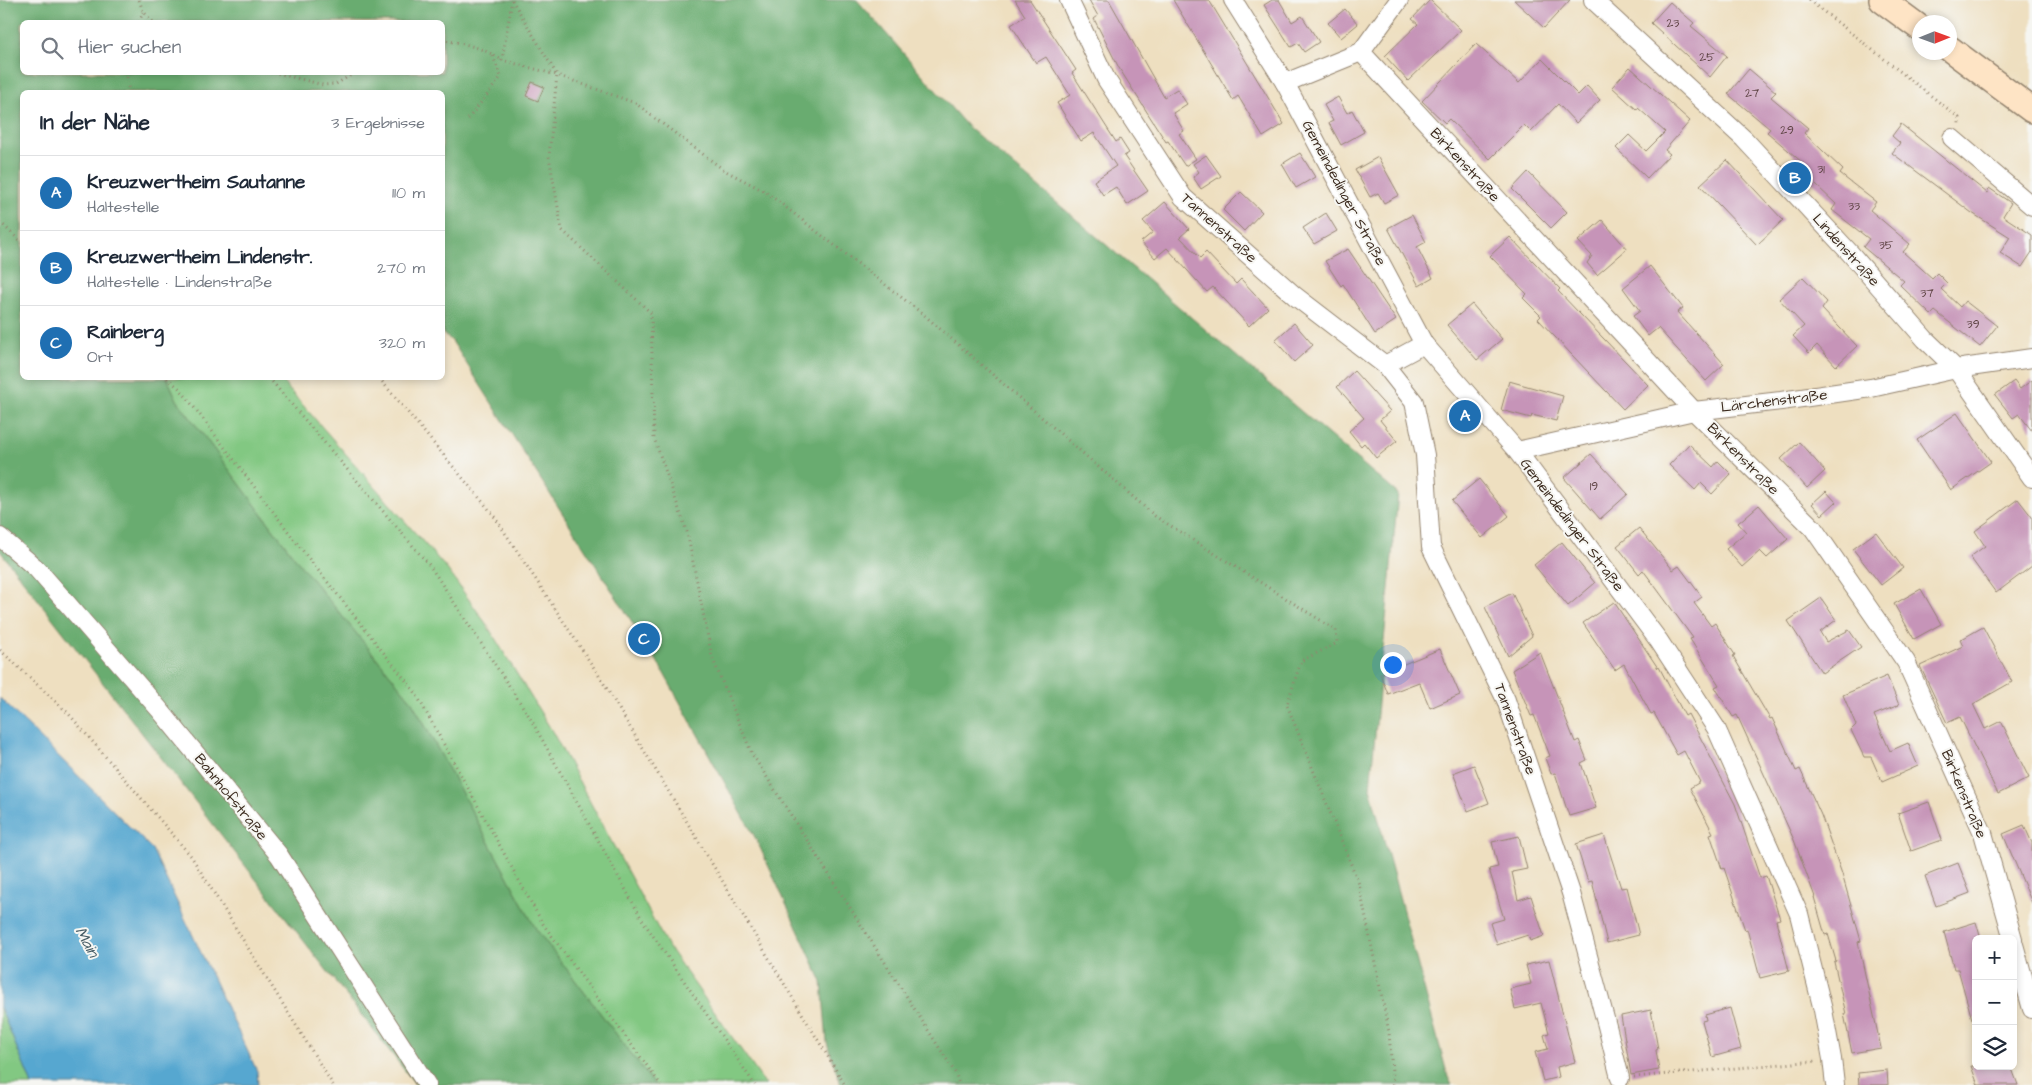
<!DOCTYPE html>
<html lang="de">
<meta charset="utf-8">
<style>
:root{--surface:#fff;--page:#f2f2f3;--text:#1f2937;--muted:#747a83;--line:#e0e1e3;--accent:#1f6fb2}
body{margin:0;font-family:"Architects Daughter",sans-serif;background:var(--page);color:var(--text)}
.controls{position:absolute;right:15px;bottom:15px;display:grid;overflow:hidden;border-radius:8px;box-shadow:0 2px 8px #0003}
.controls button{width:45px;height:45px;display:grid;place-items:center;padding:0;border:0;border-bottom:1px solid var(--line);background:var(--surface);color:var(--text);font:25px sans-serif}
.compass{position:absolute;left:1912px;top:15px;width:45px;height:45px;border-radius:50%;background:var(--surface);box-shadow:0 2px 8px #0003;rotate:89deg}
.you{position:absolute;left:1392px;top:664px;width:18px;height:18px;margin:-12px;border:4px solid #fff;border-radius:50%;background:#1a73e8;box-shadow:0 0 0 8px #1a73e833}
.badge{display:grid;place-items:center;width:32px;height:32px;border-radius:50%;background:var(--accent);color:#fff;font-size:16px;font-weight:700}
.pin{position:absolute;translate:-50% -50%;border:2px solid #fff;box-shadow:0 1px 5px #0006}
.list{margin:0;padding:0;list-style:none}
h2{display:flex;justify-content:space-between;align-items:center;height:65px;margin:0;padding:0 20px;font-size:21px}
h2 small{font-size:16px;font-weight:400;color:var(--muted)}
.list li{display:grid;grid-template-columns:32px 1fr auto;gap:15px;align-items:center;box-sizing:border-box;height:75px;padding:0 20px;border-top:1px solid var(--line)}
.list b{display:block;font-size:19px;white-space:nowrap}
.list p{margin:0;font-size:16px;white-space:nowrap;color:var(--muted)}
.list em{font-size:16px;font-style:normal;color:var(--muted)}
.icon{flex:none;width:28px;height:28px;fill:none;stroke:currentColor;stroke-width:2;stroke-linecap:round;stroke-linejoin:round}
.map{position:relative;flex:none;width:2032px;height:1085px;overflow:hidden}
.search{position:absolute;background:var(--surface);box-shadow:0 2px 8px #0003;left:20px;top:20px;width:425px;height:55px;display:flex;align-items:center;gap:12px;box-sizing:border-box;padding:0 18px;border-radius:8px;color:var(--muted);font-size:19px}
.panel{position:absolute;background:var(--surface);box-shadow:0 2px 8px #0003;left:20px;top:90px;width:425px;height:290px;border-radius:8px}
.map>svg:first-child{display:block}
.green{fill:#82c882;stroke:#5e7950}
.forest{fill:#69ac70;stroke:#526b47;fill-rule:evenodd}
.water{fill:#56a7d0;stroke:#486877}
.building{fill:#c694b8}
.lines{fill:none;stroke-linecap:round;stroke-linejoin:round}
.minor-casing{stroke:#94846f;stroke-width:20}
.secondary-casing{stroke:#94846f;stroke-width:28}
.path{stroke:#94846f;stroke-width:3;stroke-dasharray:1 4;stroke-linecap:butt}
.minor{stroke:#fff;stroke-width:18}
.secondary{stroke:#fee4c5;stroke-width:25}
.labels{text-anchor:middle;dominant-baseline:central;stroke-width:4;stroke-linejoin:round;paint-order:stroke}
.number-label{font-size:12px;fill:#5e4444}
.street-label{font-size:15px;fill:#3b2a1e;stroke:#f6f6f2}
.water-label{font-size:16px;font-style:italic;fill:#465c65;stroke:#f6f6f2}
</style>
<div class="map">
<svg width="2032" height="1085" viewBox="0 0 2032 1085">
<rect width="100%" height="100%" fill="#f6f6f2"/>
<filter id="ink" filterUnits="userSpaceOnUse"><feTurbulence type="fractalNoise" baseFrequency=".02" numOctaves="2"/><feDisplacementMap in="SourceGraphic" scale="10" xChannelSelector="R" yChannelSelector="G"/><feConvolveMatrix kernelMatrix="1 2 1 2 8 2 1 2 1" color-interpolation-filters="sRGB"/></filter>
<filter id="wash" filterUnits="userSpaceOnUse"><feTurbulence type="fractalNoise" baseFrequency=".0096" numOctaves="4" result="noise"/><feDisplacementMap in="SourceGraphic" scale="20" xChannelSelector="R" yChannelSelector="G"/><feGaussianBlur stdDeviation="1.12" result="paint"/><feColorMatrix in="noise" values="0 0 0 0 0 0 0 0 0 0 0 0 0 0 0 0 0 1.4 0 .05"/><feComposite in="paint" operator="in"/></filter>
<g filter="url(#wash)">
<rect width="100%" height="100%" fill="#eedfc0"/>
<g class="green">
<polygon points="167,378 279,378 447,569 485,622 552,731 667,945 766,1085 655,1085 536,929 411,700 301,566 177,400"/>
<polygon points="0,1007 32,1085 0,1085"/>
</g>
<path class="forest" d="M 0,0 L 857,0 L 967,126 L 1398,494 L 1370,788 L 1448,1077 L 1452,1085 L 841,1085 L 827,1043 L 822,982 L 757,841 L 657,661 L 452,341 L 443,334 L 442,92 L 22,92 L 22,378 L 167,378 L 177,400 L 301,566 L 411,700 L 536,929 L 655,1085 L 416,1085 L 0,551 ZM 22,22 L 442,22 L 442,72 L 22,72 Z"/>
<polygon class="water" points="0,698 152,849 257,1071 258,1085 32,1085 0,1007"/>
<g id="blocks">
<g class="building">
<polygon points="1015,0 1030,0 1076,70 1072,73 1116,142 1120,139 1129,153 1124,156 1148,191 1127,205 1116,187 1103,195 1094,181 1116,166 1094,133 1081,141 1057,103 1070,95 1046,57 1036,63 1011,25 1025,16"/>
<polygon points="1089,0 1109,0 1164,97 1177,89 1187,104 1173,113 1184,131 1179,134 1196,159 1185,166 1168,141 1166,142 1119,68 1094,19 1098,16"/>
<polygon points="1173,0 1209,0 1284,124 1263,137 1238,96 1233,100"/>
<polygon points="1272,0 1279,0 1292,22 1302,16 1319,42 1304,52 1298,43 1291,47 1264,5"/>
<polygon points="1430,0 1461,30 1408,81 1385,56 1418,24 1412,19"/>
<polygon points="1514,0 1570,0 1544,28"/>
<polygon points="1670,2 1694,23 1691,26 1727,56 1710,77 1651,23"/>
<polygon points="1345,9 1358,24 1341,38 1328,23"/>
<polygon points="1476,44 1519,83 1542,59 1578,95 1587,86 1600,100 1576,123 1558,104 1531,132 1524,125 1490,159 1449,119 1445,123 1422,101"/>
<polygon points="1630,67 1690,121 1665,150 1670,154 1647,178 1616,148 1629,135 1646,151 1665,132 1638,108 1637,110 1612,87"/>
<polygon points="1749,69 1776,92 1771,97 1808,128 1804,133 1843,170 1840,174 1876,202 1870,210 1910,244 1903,252 1932,278 1937,273 1947,283 1941,289 1960,307 1965,301 1997,326 1980,347 1935,311 1931,315 1900,285 1904,281 1863,247 1869,239 1832,210 1836,204 1798,168 1803,163 1767,132 1770,129 1728,94"/>
<polygon points="532,82 544,87 538,101 526,96"/>
<polygon points="1338,97 1347,113 1352,110 1364,132 1341,145 1329,123 1333,121 1324,105"/>
<polygon points="1901,124 1987,193 1989,188 2011,203 2003,216 2032,235 2032,252 2022,267 2000,253 2010,237 1972,213 1892,153 1900,143 1892,136"/>
<polygon points="1300,153 1315,177 1296,188 1282,164"/>
<polygon points="1206,155 1221,176 1201,189 1193,177 1199,172 1193,164"/>
<polygon points="1378,157 1399,195 1384,203 1378,193 1370,197 1355,170"/>
<polygon points="1727,160 1783,220 1757,245 1700,185"/>
<polygon points="1528,172 1567,212 1551,228 1512,189"/>
<polygon points="1241,192 1262,212 1244,231 1223,210"/>
<polygon points="1165,202 1189,229 1180,237 1200,258 1206,252 1236,284 1241,279 1268,308 1249,326 1213,287 1207,292 1167,248 1155,258 1141,242 1153,232 1143,221"/>
<polygon points="1326,213 1337,231 1314,244 1303,228"/>
<polygon points="1412,215 1426,242 1417,247 1433,278 1419,286 1388,228"/>
<polygon points="1602,220 1627,249 1597,275 1587,263 1592,256 1578,241"/>
<polygon points="1510,237 1560,289 1558,291 1648,385 1623,409 1538,319 1541,316 1523,298 1527,294 1490,256"/>
<polygon points="1348,249 1396,320 1375,334 1343,284 1341,286 1325,261"/>
<polygon points="1650,266 1683,308 1677,312 1724,364 1706,381 1658,328 1648,336 1633,316 1640,311 1623,288"/>
<polygon points="1803,277 1827,302 1822,309 1857,346 1836,366 1817,345 1809,353 1793,336 1804,326 1779,299"/>
<polygon points="1472,304 1502,339 1477,360 1447,325"/>
<polygon points="1294,323 1313,345 1294,362 1275,340"/>
<polygon points="1354,371 1390,411 1380,420 1397,441 1376,458 1364,443 1361,446 1349,431 1364,418 1337,387"/>
<polygon points="2032,380 2032,431 2019,414 2013,418 1995,395 2014,381 2020,389"/>
<polygon points="1509,381 1563,396 1556,421 1532,415 1531,418 1501,410"/>
<polygon points="1957,413 1991,462 1951,490 1917,440"/>
<polygon points="1799,442 1825,471 1807,488 1781,459"/>
<polygon points="1689,444 1713,467 1718,461 1731,474 1712,494 1701,483 1695,490 1669,465"/>
<polygon points="1591,454 1628,494 1600,519 1564,478"/>
<polygon points="1479,479 1509,516 1482,538 1452,501"/>
<polygon points="1826,491 1836,502 1822,515 1812,504"/>
<polygon points="2018,499 2032,517 2032,566 1996,593 1970,557 1985,546 1975,531"/>
<polygon points="1759,505 1788,539 1767,558 1760,551 1742,567 1726,549 1746,532 1738,523"/>
<polygon points="1639,528 1673,570 1679,566 1702,597 1694,603 1711,626 1715,623 1735,655 1733,656 1770,719 1772,718 1796,771 1800,769 1821,815 1842,874 1861,941 1858,942 1881,1048 1852,1053 1844,1014 1846,1014 1834,962 1836,961 1828,934 1825,935 1814,897 1815,897 1794,840 1737,715 1733,717 1715,687 1719,685 1690,639 1693,638 1643,570 1639,574 1617,546"/>
<polygon points="1876,532 1903,568 1881,585 1853,549"/>
<polygon points="1562,542 1595,583 1568,606 1534,565"/>
<polygon points="1921,589 1941,624 1914,639 1894,604"/>
<polygon points="1512,593 1532,636 1508,656 1485,607"/>
<polygon points="1821,598 1836,620 1820,632 1826,642 1849,630 1861,647 1822,673 1788,621"/>
<polygon points="1614,602 1658,668 1659,667 1685,716 1688,714 1735,804 1760,878 1766,876 1780,919 1776,920 1789,971 1760,978 1747,929 1745,930 1724,868 1722,869 1710,834 1713,833 1690,788 1700,782 1684,751 1677,755 1654,713 1651,714 1624,664 1615,670 1583,623"/>
<polygon points="1983,627 2012,682 1973,704 1985,729 2001,721 2029,778 1998,794 1960,717 1947,723 1920,666 1963,646 1960,640"/>
<polygon points="1440,649 1460,695 1430,708 1419,682 1388,694 1380,674"/>
<polygon points="1540,652 1575,742 1579,740 1587,760 1581,763 1596,808 1569,816 1555,773 1551,774 1545,758 1550,756 1534,715 1531,716 1512,670"/>
<polygon points="1887,676 1899,705 1874,715 1890,751 1908,743 1918,766 1882,782 1871,757 1864,757 1851,730 1856,725 1843,695"/>
<polygon points="1474,765 1489,803 1468,811 1453,773"/>
<polygon points="1929,802 1942,840 1911,851 1898,813"/>
<polygon points="2024,825 2032,843 2032,903 2003,834"/>
<polygon points="1604,835 1621,888 1627,887 1639,935 1607,943 1592,881 1588,882 1576,844"/>
<polygon points="1519,836 1527,869 1512,872 1518,900 1531,896 1544,936 1530,941 1528,935 1497,945 1490,923 1504,919 1489,869 1498,867 1492,842"/>
<polygon points="1958,863 1970,893 1936,906 1925,876"/>
<polygon points="1976,922 1981,939 1976,939 1976,1019 1972,1019 1958,969 1954,969 1944,932"/>
<polygon points="1549,960 1575,1062 1557,1067 1559,1077 1543,1081 1535,1052 1548,1049 1544,1035 1549,1033 1541,1003 1515,1009 1510,989 1531,984 1526,965"/>
<polygon points="1730,1008 1741,1049 1712,1057 1702,1021 1706,1020 1705,1015"/>
<polygon points="1651,1010 1658,1049 1656,1050 1659,1070 1631,1075 1621,1016"/>
<polygon points="1971,1066 2011,1066 2018,1085 1978,1085"/>
<polygon points="1887,1070 1888,1085 1859,1085 1858,1073"/>
</g>
</g>
</g>
<g filter="url(#ink)">
<use href="#blocks" fill-opacity="0" stroke="#94846f" stroke-width="1"/>
<g class="lines">
<g class="minor-casing">
<g id="minor">
<polyline points="1069,0 1106,79 1183,197 1295,296 1385,365 1414,402 1425,455 1431,547 1506,700 1571,893 1607,1026 1620,1078"/>
<polyline points="1233,0 1285,83 1424,344 1517,451 1659,641 1716,728 1799,914 1823,1010 1832,1059 1835,1085"/>
<polyline points="1593,0 1744,139 1850,253 1925,339 1956,369 2032,478"/>
<polyline points="1361,52 1694,411 1813,528 1906,662 1983,833 2013,939"/>
<polyline points="1285,83 1361,52 1399,0"/>
<polyline points="1952,138 2032,206"/>
<polyline points="1385,365 1424,344"/>
<polyline points="1517,451 1694,411 1781,401 1871,388 1956,369 2032,358"/>
<polyline points="0,537 37,569 159,709 279,855 427,1085"/>
<polyline points="2013,941 2032,1009"/>
</g>
</g>
<g class="secondary-casing">
<g id="secondary">
<polyline points="1882,0 1920,28"/>
<polyline points="1950,49 2032,110"/>
</g>
</g>
<g class="path">
<polyline points="139,0 143,11 153,22"/>
<polyline points="512,0 557,75 635,103 724,170 766,192 923,314 1155,516 1336,630 1337,643 1301,661 1287,705 1359,884 1389,1032 1393,1085"/>
<polyline points="512,0 502,60 557,75 549,156 562,230 651,313 654,438 687,532 712,657 752,754 956,1074 959,1085"/>
<polyline points="1809,0 1953,113 1959,118 1959,125"/>
<polyline points="139,22 143,12"/>
<path d="M 442,40 C 464,43 484,48 502,60"/>
<polyline points="126,72 129,92"/>
<polyline points="273,72 323,85 336,84 356,72"/>
<polyline points="468,119 501,77 492,54"/>
<polyline points="0,222 22,243"/>
<polyline points="167,378 181,390 306,555 415,692 543,924 661,1085"/>
<polyline points="269,378 430,566 529,716 643,921 755,1085"/>
<polyline points="379,378 492,513 598,674 845,1085"/>
<polyline points="0,650 68,713 191,856 333,1085"/>
<polyline points="1634,1077 1817,1061"/>
</g>
<use href="#minor" class="minor"/>
<use href="#secondary" class="secondary"/>
</g>
</g>
<g class="labels">
<g class="number-label">
<text x="1673" y="23">23</text>
<text x="1707" y="57">25</text>
<text x="1752" y="93">27</text>
<text x="1787" y="130">29</text>
<text x="1821" y="169">31</text>
<text x="1854" y="206">33</text>
<text x="1886" y="245">35</text>
<text x="1927" y="293">37</text>
<text x="1973" y="324">39</text>
<text x="1594" y="486">19</text>
</g>
<g class="street-label">
<text transform="translate(1465 165) rotate(47)">Birkenstraße</text>
<text transform="translate(1344 193) rotate(62)">Gemeindedinger Straße</text>
<text transform="translate(1219 228) rotate(42)">Tannenstraße</text>
<text transform="translate(1846 250) rotate(48)">Lindenstraße</text>
<text transform="translate(1774 401) rotate(-7)">Lärchenstraße</text>
<text transform="translate(1743 459) rotate(45)">Birkenstraße</text>
<text transform="translate(1572 525) rotate(53)">Gemeindedinger Straße</text>
<text transform="translate(1515 729) rotate(70)">Tannenstraße</text>
<text transform="translate(1964 794) rotate(67)">Birkenstraße</text>
<text transform="translate(231 797) rotate(51)">Bahnhofstraße</text>
</g>
<g class="water-label">
<text transform="translate(87 942) rotate(61)">Main</text>
</g>
</g>
</svg>
<div class="controls">
<button>+</button>
<button>−</button>
<button><svg class="icon" aria-label="layers" viewBox="0 0 24 24"><path d="M12 4l9 5-9 5-9-5zM3 14l9 5 9-5"/></svg></button>
</div>
<svg class="compass" viewBox="-18 -18 36 36"><path d="M0-13l5 13h-10z" fill="#e53935"/><path d="M0 13l5-13h-10z" fill="#747a83"/></svg>
<div class="you"></div>
<div class="pin badge" style="left:1465px;top:416px">A</div>
<div class="pin badge" style="left:1795px;top:178px">B</div>
<div class="pin badge" style="left:644px;top:639px">C</div>
<div class="search"><svg class="icon" aria-label="search" viewBox="0 0 24 24"><circle cx="10" cy="10" r="6"/><path d="M15 15l6 6"/></svg>Hier suchen</div>
<section class="panel">
<h2>In der Nähe<small>3 Ergebnisse</small></h2>
<ul class="list">
<li><span class="badge">A</span><div><b>Kreuzwertheim Sautanne</b><p>Haltestelle</p></div><em>110 m</em></li>
<li><span class="badge">B</span><div><b>Kreuzwertheim Lindenstr.</b><p>Haltestelle · Lindenstraße</p></div><em>270 m</em></li>
<li><span class="badge">C</span><div><b>Rainberg</b><p>Ort</p></div><em>320 m</em></li>
</ul>
</section>
</div>
